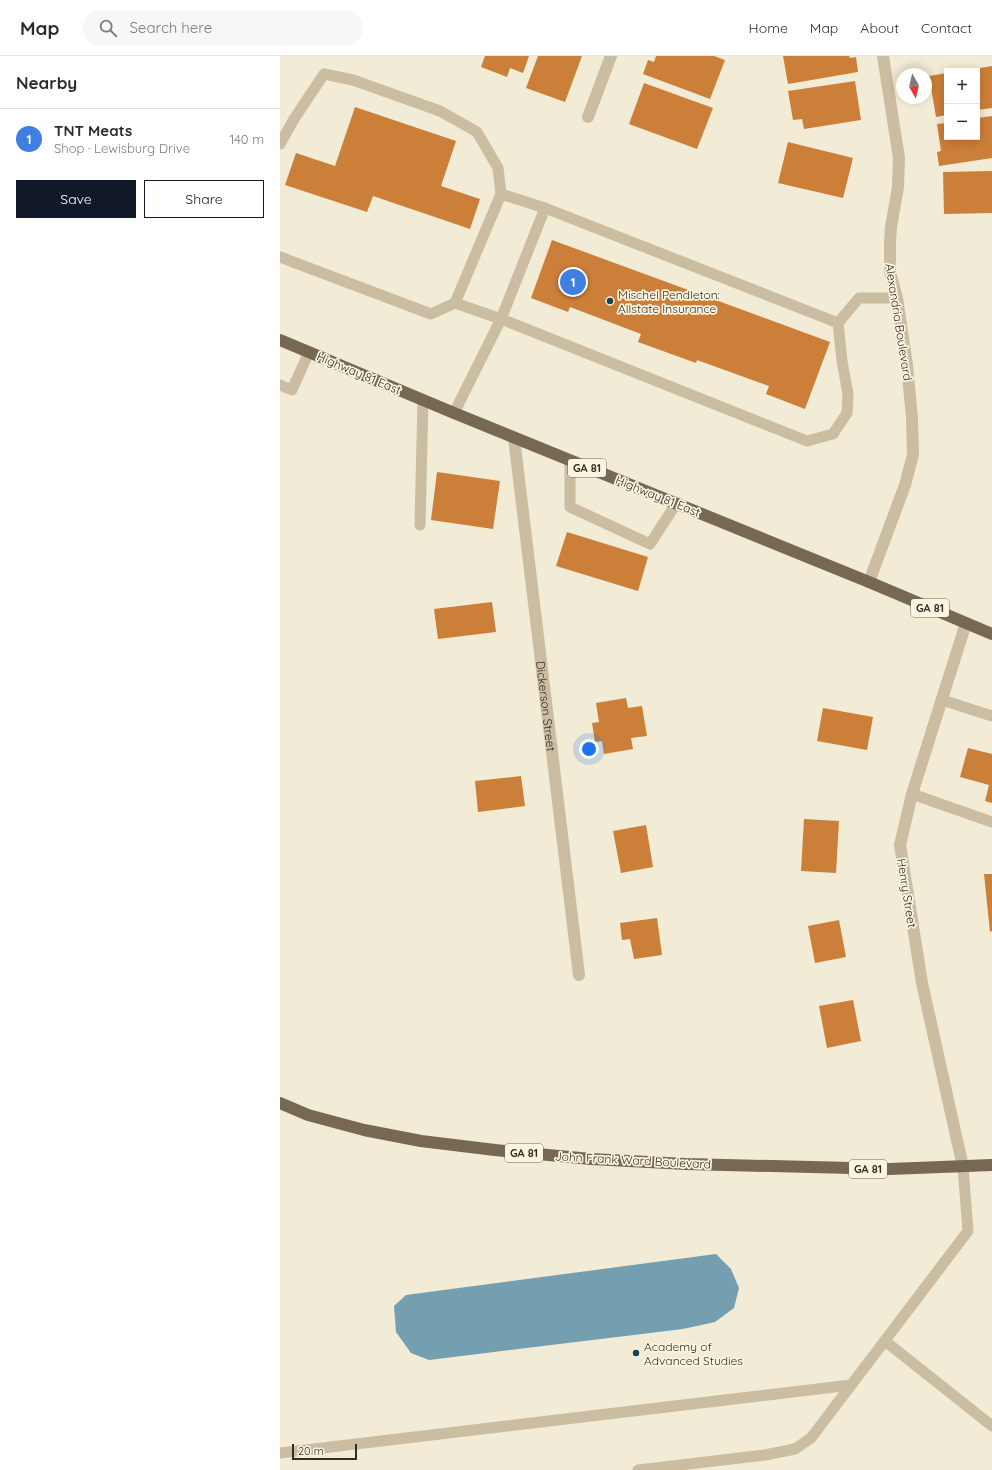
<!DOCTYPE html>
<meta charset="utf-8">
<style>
:root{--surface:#fff;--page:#f7f7f7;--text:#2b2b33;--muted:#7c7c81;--line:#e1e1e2;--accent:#111827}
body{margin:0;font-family:Quicksand,sans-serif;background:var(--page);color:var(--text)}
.controls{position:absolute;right:12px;top:12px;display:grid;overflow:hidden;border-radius:0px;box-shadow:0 2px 10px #0003}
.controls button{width:36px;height:36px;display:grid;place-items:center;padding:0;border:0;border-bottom:1px solid var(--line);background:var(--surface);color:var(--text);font:20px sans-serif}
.compass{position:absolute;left:616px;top:12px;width:36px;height:36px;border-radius:50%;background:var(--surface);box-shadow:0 2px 10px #0003;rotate:172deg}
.scale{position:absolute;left:12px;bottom:10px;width:65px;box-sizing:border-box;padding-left:4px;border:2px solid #342d24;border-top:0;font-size:11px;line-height:14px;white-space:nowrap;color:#342d24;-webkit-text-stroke:3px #faf4e1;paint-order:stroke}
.you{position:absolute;left:309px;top:693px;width:14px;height:14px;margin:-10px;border:3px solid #fff;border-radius:50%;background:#1a73e8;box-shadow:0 0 0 6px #1a73e833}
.badge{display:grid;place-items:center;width:26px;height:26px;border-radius:50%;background:var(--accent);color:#fff;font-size:13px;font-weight:700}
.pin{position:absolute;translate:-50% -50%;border:2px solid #fff;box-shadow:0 1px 4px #0006}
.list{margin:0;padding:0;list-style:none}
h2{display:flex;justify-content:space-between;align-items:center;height:52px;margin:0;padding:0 16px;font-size:17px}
h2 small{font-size:13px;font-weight:400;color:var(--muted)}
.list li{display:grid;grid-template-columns:26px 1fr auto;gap:12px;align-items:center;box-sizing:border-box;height:60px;padding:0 16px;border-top:1px solid var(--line)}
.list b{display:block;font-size:15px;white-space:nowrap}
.list p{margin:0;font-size:13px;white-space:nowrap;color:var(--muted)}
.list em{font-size:13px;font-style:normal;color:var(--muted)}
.actions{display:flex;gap:8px;padding:12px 16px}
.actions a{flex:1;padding:9px 0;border:1px solid var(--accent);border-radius:0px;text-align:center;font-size:14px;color:var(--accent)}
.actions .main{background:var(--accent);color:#fff}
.icon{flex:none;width:22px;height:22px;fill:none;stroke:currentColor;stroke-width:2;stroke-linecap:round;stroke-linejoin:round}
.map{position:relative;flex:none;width:712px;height:1414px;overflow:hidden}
header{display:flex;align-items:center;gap:24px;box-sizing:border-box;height:56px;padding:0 20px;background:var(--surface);border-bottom:1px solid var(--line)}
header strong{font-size:19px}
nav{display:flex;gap:22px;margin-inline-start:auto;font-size:14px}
.search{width:280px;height:36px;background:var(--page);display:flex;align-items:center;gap:10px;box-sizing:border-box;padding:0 14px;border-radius:22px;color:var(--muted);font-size:15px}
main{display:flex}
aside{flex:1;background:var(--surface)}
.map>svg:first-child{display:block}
.water{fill:#739fb0}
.building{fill:#cc7f39}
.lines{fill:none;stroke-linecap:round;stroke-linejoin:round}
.lane{stroke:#cabda1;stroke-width:11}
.street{stroke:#cabda1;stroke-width:12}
.primary{stroke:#776854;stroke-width:12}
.poi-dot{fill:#184457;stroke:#faf4e1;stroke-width:1.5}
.labels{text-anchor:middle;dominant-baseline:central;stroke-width:3.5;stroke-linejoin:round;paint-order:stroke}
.shield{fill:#faf4e1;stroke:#6f695d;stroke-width:1}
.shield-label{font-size:11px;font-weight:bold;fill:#342d24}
.poi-label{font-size:12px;fill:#342d24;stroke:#faf4e1;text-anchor:start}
.street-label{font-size:12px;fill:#342d24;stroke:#faf4e1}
</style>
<header>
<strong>Map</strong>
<div class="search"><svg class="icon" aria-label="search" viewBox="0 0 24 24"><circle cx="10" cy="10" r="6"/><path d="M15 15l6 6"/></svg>Search here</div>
<nav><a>Home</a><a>Map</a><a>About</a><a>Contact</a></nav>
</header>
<main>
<aside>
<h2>Nearby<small></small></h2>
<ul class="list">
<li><span class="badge" style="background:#3f7fe0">1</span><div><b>TNT Meats</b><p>Shop · Lewisburg Drive</p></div><em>140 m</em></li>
</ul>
<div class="actions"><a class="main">Save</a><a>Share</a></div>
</aside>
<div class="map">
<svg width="712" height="1414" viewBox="0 0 712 1414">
<rect width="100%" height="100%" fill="#f2ebd5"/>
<polygon class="water" points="436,1198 451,1213 459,1232 454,1252 435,1266 403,1273 149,1304 131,1297 116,1276 114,1250 126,1239"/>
<g class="building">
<polygon points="205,0 249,0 243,17 230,12 227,21 201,11"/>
<polygon points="258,0 302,0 285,46 246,32"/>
<polygon points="376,0 434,0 445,4 430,43 363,18 368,4 374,6"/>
<polygon points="503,0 569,0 570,2 576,1 578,16 508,28"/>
<polygon points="712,10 712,52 697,54 697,15 688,14"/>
<polygon points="667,17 667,59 656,61 649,20"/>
<polygon points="575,25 581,64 524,73 522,63 513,64 508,35"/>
<polygon points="364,27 433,52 417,93 349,68"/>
<polygon points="75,51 176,85 161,130 200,143 190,173 93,140 87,156 5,129 16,97 55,110"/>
<polygon points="712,60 712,102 659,110 657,96 661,95 657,68 667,67 667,81 697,81 697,62"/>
<polygon points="508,86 573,102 563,142 498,127"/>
<polygon points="712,115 712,157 664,158 663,116"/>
<polygon points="272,184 550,286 525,353 486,338 489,330 417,304 416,307 358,286 361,278 290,251 288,256 251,242"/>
<polygon points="157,416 220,425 213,473 151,464"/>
<polygon points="287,476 368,501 358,535 276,510"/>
<polygon points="212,546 216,576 158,583 154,553"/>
<polygon points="346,642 348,652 362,650 367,680 351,682 353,693 324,698 322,685 315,686 312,667 319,666 316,647"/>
<polygon points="543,652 593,661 587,694 537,685"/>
<polygon points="688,692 712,698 712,747 705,745 709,729 680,721"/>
<polygon points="241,720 245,750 198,756 195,725"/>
<polygon points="524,763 559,765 556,817 521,815"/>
<polygon points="366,769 373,811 341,817 333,775"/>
<polygon points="704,818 712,818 712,875 710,876"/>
<polygon points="377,862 382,899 354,903 350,883 342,884 340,867"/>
<polygon points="559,864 566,901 535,907 528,870"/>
<polygon points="573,944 581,985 547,992 539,950"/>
</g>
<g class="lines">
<g class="lane">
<polyline points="0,88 14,63 44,18 73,24 160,55 197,76 218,112 221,138 175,247 151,258 0,201"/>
<polyline points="221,138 265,152"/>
<polyline points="175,247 221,263 265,152 558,267"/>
<polyline points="0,329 12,334 29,296"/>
<polyline points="174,357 221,263 527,385 553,378 567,357 568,338 562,305 558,267 579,242 617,242"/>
<polyline points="290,404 290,451 370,488 396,448"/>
<polyline points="140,469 143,344"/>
<polyline points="662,644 712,660"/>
<polyline points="632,738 712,766"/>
<polyline points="605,1285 712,1370"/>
<polyline points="0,1397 571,1329"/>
<polyline points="358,1414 485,1399 515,1393 531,1382 688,1175 683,1111"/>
</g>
<g class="street">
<polyline points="308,61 331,0"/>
<path id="s1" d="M 234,382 L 299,919"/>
<polyline points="589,526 625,429 633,399 632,362 627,309 617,242 610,216 610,186 611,171 618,131 619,102 603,0"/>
<polyline points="683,1111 642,927 620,789 632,738 686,567"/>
</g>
<g class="primary">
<polyline points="0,284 174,357 589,526 712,578"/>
<polyline points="0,1047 28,1059 84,1074 141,1085 215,1094 311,1103 406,1108 610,1113 712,1109"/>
</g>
</g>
<g class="poi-dot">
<circle cx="330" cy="245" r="4"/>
<circle cx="356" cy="1297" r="4"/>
</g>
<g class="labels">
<g class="shield">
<rect x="288" y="403" width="38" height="18" rx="3"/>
<rect x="631" y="543" width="38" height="18" rx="3"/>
<rect x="225" y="1088" width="38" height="18" rx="3"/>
<rect x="569" y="1104" width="38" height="18" rx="3"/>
</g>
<g class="shield-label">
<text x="307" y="412">GA 81</text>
<text x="650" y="552">GA 81</text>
<text x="244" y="1097">GA 81</text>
<text x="588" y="1113">GA 81</text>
</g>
<g class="poi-label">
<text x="338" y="238">Mischel Pendleton:<tspan x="338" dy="14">Allstate Insurance</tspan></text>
<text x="364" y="1290">Academy of<tspan x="364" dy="14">Advanced Studies</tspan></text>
</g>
<g class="street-label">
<text transform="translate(619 266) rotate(81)">Alexandria Boulevard</text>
<text transform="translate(79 317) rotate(23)">Highway 81 East</text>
<text transform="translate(378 440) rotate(22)">Highway 81 East</text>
<text stroke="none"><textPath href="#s1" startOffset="270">Dickerson Street</textPath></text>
<text transform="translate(627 837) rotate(81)">Henry Street</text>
<text transform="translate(353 1104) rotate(3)">John Frank Ward Boulevard</text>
</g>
</g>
</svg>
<div class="controls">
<button>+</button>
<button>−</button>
</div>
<svg class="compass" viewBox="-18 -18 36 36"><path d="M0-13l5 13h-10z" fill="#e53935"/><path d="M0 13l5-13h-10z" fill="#7c7c81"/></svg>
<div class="scale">20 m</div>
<div class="you"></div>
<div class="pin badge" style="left:293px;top:226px;background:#3f7fe0">1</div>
</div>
</main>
